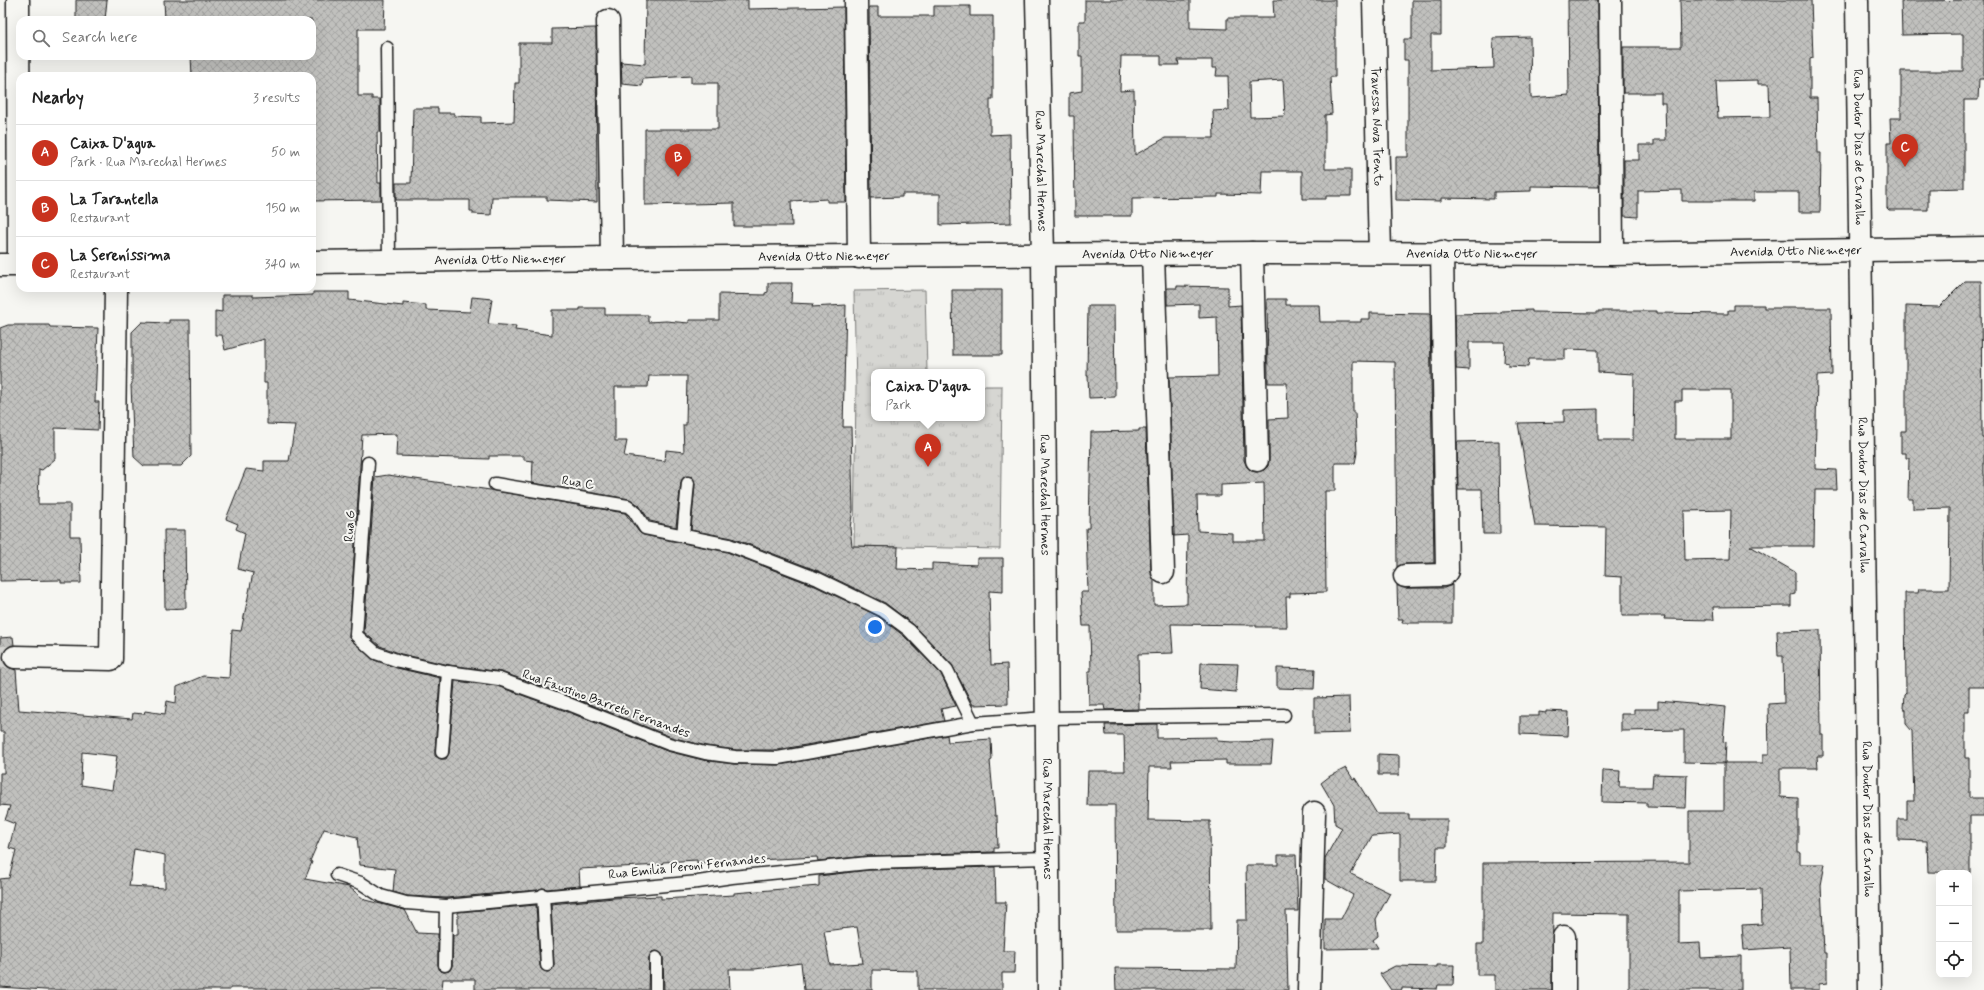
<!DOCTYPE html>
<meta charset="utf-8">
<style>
:root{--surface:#fff;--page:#f6f6f6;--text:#222;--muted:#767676;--line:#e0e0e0;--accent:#c8321e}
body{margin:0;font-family:Mynerve,sans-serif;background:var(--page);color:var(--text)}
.controls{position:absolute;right:12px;bottom:12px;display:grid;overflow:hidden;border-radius:8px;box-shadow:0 4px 16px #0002}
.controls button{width:36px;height:36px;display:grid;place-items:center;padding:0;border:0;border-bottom:1px solid var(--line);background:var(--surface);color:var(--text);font:20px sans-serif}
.you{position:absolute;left:875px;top:627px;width:14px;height:14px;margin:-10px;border:3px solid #fff;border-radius:50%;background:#1a73e8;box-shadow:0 0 0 6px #1a73e833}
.badge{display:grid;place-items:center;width:26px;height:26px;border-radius:50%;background:var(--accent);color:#fff;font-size:13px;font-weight:700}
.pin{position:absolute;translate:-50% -33px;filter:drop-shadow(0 1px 2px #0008)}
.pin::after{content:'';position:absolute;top:21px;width:14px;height:12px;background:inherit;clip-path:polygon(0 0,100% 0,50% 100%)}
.popup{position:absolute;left:871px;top:369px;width:114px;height:52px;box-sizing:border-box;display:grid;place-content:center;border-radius:8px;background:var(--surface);filter:drop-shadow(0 1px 3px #0005);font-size:13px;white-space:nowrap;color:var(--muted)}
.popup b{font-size:15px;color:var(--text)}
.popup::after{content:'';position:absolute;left:50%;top:100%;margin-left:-8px;border:8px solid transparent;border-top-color:var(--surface)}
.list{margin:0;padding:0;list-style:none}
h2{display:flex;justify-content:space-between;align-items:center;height:52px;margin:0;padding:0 16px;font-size:17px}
h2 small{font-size:13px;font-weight:400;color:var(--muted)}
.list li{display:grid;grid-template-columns:26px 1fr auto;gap:12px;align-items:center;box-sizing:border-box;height:56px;padding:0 16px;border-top:1px solid var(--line)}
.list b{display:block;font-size:15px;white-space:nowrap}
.list p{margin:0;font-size:13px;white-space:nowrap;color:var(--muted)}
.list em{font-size:13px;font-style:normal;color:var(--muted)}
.icon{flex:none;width:22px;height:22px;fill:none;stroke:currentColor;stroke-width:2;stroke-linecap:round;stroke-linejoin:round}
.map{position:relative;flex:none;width:1984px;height:990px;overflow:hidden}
.search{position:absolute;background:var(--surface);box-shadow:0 4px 16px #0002;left:16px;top:16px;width:300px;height:44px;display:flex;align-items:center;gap:10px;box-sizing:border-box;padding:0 14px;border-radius:12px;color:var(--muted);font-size:15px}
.panel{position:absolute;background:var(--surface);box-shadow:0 4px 16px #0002;left:16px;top:72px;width:300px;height:220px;border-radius:12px}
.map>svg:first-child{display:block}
.grass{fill:url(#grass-tufts);stroke:#797977}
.building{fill:url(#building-cross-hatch);stroke:#1c1c1c;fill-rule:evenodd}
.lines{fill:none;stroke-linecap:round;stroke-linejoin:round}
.minor-tunnel{stroke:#d5d5d2;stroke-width:22;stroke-dasharray:22 11;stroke-linecap:butt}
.service-casing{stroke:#1c1c1c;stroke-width:15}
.minor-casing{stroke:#1c1c1c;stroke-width:25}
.tertiary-casing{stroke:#1c1c1c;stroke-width:25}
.secondary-casing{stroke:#1c1c1c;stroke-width:25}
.service{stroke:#f6f6f2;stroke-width:12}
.minor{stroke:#f6f6f2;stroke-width:22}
.tertiary{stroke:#f6f6f2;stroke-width:22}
.secondary{stroke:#f6f6f2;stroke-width:22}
.labels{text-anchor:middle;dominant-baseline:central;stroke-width:4;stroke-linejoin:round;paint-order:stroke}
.street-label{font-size:13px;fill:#1c1c1c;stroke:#f6f6f2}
</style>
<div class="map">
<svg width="1984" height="990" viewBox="0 0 1984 990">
<defs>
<pattern id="grass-tufts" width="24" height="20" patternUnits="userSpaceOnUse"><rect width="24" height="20" fill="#d6d6d2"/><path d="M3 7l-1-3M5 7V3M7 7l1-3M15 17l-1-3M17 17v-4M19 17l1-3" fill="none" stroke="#b7b7b4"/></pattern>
<pattern id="building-cross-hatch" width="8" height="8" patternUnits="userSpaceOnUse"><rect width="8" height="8" fill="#c0c0bd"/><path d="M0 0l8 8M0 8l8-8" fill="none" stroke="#a4a4a2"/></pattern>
</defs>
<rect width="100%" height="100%" fill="#f6f6f2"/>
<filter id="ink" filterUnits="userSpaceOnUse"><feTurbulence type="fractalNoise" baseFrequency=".025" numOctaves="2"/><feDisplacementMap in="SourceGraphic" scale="8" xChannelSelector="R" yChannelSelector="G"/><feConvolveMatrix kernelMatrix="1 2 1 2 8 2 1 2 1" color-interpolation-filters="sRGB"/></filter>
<g filter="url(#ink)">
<polygon class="grass" points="925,290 927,372 874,372 874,418 982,418 982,386 1002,386 1000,549 854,546 856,388 854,291"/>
<g class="building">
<polygon points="76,0 107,0 105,20 76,20"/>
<polygon points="164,0 385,0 384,29 358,29 358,96 372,96 372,99 380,99 380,132 377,132 378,183 381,183 381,200 312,201 312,76 192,76 191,56 312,56 312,20 165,20"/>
<polygon points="646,0 748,0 748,9 844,7 846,202 827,202 827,199 791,201 792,226 734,226 734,203 645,205 645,129 718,129 718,83 691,83 691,76 643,79 642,86 622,84 621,62 645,64"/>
<path d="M 1085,0 L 1190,0 L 1190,28 L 1227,29 L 1227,18 L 1274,18 L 1273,0 L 1335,0 L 1335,77 L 1330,77 L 1332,114 L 1325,115 L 1325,169 L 1351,169 L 1351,196 L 1326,196 L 1326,199 L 1302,199 L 1302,171 L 1262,171 L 1261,195 L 1218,194 L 1218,197 L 1132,198 L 1132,216 L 1075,216 L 1074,116 L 1069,116 L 1069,93 L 1082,91 L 1082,56 L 1079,56 L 1079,21 L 1085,21 ZM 1121,56 L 1161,56 L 1161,65 L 1179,65 L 1178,60 L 1212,60 L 1212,68 L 1217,68 L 1216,76 L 1228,76 L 1229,110 L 1213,111 L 1214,138 L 1165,138 L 1135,155 L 1134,90 L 1120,91 ZM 1283,80 L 1285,116 L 1250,117 L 1249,82 Z"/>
<polygon points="1412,0 1441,0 1441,35 1431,35 1431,70 1494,68 1493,38 1530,37 1531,98 1569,95 1568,0 1598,0 1599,187 1531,186 1531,191 1494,192 1494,199 1441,198 1441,201 1396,200 1396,157 1408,157 1408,60 1404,60 1404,39 1412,39"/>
<path d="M 1680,0 L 1811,0 L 1813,58 L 1810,59 L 1810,98 L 1817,98 L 1818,153 L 1821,153 L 1820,212 L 1799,212 L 1799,192 L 1754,192 L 1754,201 L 1682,201 L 1682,190 L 1638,191 L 1638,217 L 1624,216 L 1624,160 L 1639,160 L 1639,145 L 1654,145 L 1654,140 L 1666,140 L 1665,103 L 1661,103 L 1661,93 L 1623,93 L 1623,47 L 1681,47 ZM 1758,80 L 1758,84 L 1769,84 L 1770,117 L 1718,118 L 1716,81 Z"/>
<polygon points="1984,0 1984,79 1979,79 1978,100 1964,100 1964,188 1928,189 1928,210 1889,210 1887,208 1887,143 1891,143 1890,118 1901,118 1901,71 1963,71 1963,34 1902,35 1901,1"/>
<polygon points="934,6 970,6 970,16 993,16 993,99 990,99 990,135 1010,134 1011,223 940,225 940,194 902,194 902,197 871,198 869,7 878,7 878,16 934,16"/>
<polygon points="596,28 597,202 547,200 547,197 492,197 491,215 473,214 473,211 470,211 470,200 396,200 396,183 411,183 413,108 438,108 438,113 454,113 454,116 481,117 481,123 514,122 515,83 519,83 519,43 552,43 552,29"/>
<polygon points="1965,281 1981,281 1982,438 1984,438 1984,687 1969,687 1969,712 1965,712 1965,758 1969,758 1969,798 1984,798 1984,816 1970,816 1970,873 1928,872 1927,841 1898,840 1898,819 1907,819 1907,801 1914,801 1912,731 1906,724 1906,710 1903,708 1904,695 1906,693 1905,593 1918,593 1919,589 1949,589 1950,508 1913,509 1913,499 1908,499 1909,458 1906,458 1906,453 1901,453 1901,431 1906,431 1906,306 1939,307"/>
<path d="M 768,283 L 792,283 L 791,303 L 813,304 L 812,307 L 846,305 L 843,427 L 851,427 L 853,510 L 850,528 L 852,546 L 898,547 L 897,569 L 932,570 L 932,563 L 977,565 L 977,558 L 1003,558 L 1003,592 L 989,591 L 991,665 L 1007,664 L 1008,704 L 973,705 L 952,665 L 914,625 L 885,603 L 821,572 L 732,538 L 691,530 L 695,484 L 692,477 L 685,476 L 681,482 L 676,527 L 650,521 L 639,505 L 629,499 L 532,483 L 533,461 L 524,460 L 524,456 L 489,456 L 489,459 L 396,456 L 397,434 L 362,435 L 349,638 L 374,660 L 397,668 L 440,678 L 435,751 L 435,756 L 441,759 L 446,759 L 449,753 L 455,681 L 497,686 L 563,710 L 667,751 L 703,760 L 734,764 L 779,765 L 947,735 L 948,742 L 991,739 L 992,760 L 990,761 L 995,816 L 997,816 L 998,848 L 994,848 L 994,852 L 868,856 L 818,861 L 817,857 L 697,863 L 697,860 L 663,862 L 662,865 L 579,869 L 580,886 L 547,889 L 542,888 L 538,890 L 446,898 L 407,896 L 393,892 L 395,869 L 360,865 L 357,837 L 324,829 L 310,861 L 312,862 L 305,879 L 349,887 L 365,900 L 405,910 L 417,933 L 438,934 L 438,965 L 441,971 L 444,972 L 449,971 L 452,966 L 453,935 L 458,935 L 458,912 L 536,905 L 540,965 L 541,969 L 547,972 L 551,971 L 554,965 L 551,904 L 614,898 L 661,896 L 661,899 L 734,895 L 734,893 L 819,886 L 819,876 L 868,870 L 995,867 L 996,902 L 1006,902 L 1003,951 L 1015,951 L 1014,973 L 1002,973 L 1002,990 L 918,990 L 918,971 L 872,970 L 872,990 L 804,990 L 801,963 L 755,969 L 729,969 L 730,990 L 664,990 L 663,958 L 662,954 L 656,951 L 652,952 L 649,958 L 648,990 L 475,990 L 475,979 L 443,979 L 442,990 L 267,990 L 267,988 L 230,988 L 230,990 L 45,990 L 0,987 L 0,879 L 9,878 L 16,850 L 9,848 L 15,824 L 5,820 L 10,806 L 0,805 L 0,773 L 4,773 L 4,732 L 0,732 L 0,638 L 13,637 L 14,645 L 5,650 L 3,657 L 4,663 L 8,667 L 16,670 L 19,710 L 132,719 L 133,713 L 144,714 L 145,711 L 165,714 L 167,701 L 176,703 L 177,687 L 203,676 L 229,678 L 232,630 L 241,631 L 253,573 L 238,569 L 245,533 L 236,529 L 238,524 L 226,519 L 246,469 L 264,471 L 264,461 L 289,461 L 295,425 L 267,424 L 267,383 L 264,383 L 264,339 L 225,350 L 222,335 L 215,335 L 215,311 L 222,312 L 222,295 L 253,295 L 253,297 L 313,295 L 313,292 L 349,292 L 349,300 L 403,306 L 403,303 L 426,305 L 426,310 L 470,312 L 472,297 L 492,299 L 488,324 L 516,326 L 515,330 L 552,335 L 552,310 L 580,310 L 580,308 L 605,308 L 605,315 L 648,315 L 648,322 L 666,321 L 689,323 L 689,320 L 719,320 L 719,294 L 765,295 L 765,293 L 768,292 ZM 649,376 L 687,376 L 686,425 L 683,425 L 684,452 L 666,450 L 665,461 L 624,456 L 627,441 L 615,441 L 615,387 L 648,387 ZM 82,752 L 117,756 L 112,790 L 81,785 ZM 134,849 L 165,855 L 165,888 L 129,886 ZM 857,927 L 863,963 L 830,965 L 824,931 Z"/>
<path d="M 1177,286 L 1228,287 L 1228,306 L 1241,305 L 1244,460 L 1247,467 L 1251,471 L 1257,472 L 1264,470 L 1268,466 L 1269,460 L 1269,419 L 1288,418 L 1287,383 L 1268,383 L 1267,299 L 1286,299 L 1286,305 L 1319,305 L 1320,322 L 1361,322 L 1361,319 L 1370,319 L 1370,313 L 1430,314 L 1434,563 L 1405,564 L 1397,567 L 1395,362 L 1353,361 L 1353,413 L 1355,413 L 1357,453 L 1355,463 L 1335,463 L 1335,491 L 1325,491 L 1326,592 L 1290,593 L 1290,597 L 1286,597 L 1287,627 L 1256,627 L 1256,625 L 1171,624 L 1173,653 L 1138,654 L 1139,709 L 1105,710 L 1104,705 L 1089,705 L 1088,671 L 1091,671 L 1090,626 L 1083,626 L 1082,611 L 1081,592 L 1088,592 L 1086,528 L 1089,528 L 1091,432 L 1139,431 L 1139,429 L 1146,429 L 1151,572 L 1154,580 L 1154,605 L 1187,604 L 1188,535 L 1174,536 L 1169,377 L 1218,376 L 1217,317 L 1199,318 L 1199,304 L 1167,305 L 1167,288 L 1177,288 ZM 1264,483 L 1265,541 L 1232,541 L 1232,533 L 1198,531 L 1197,496 L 1221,496 L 1221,485 Z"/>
<polygon points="952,290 1002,290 1002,355 953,355"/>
<path d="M 1734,305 L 1764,305 L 1764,308 L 1831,308 L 1832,375 L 1817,376 L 1815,469 L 1836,470 L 1837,490 L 1815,490 L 1814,546 L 1750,546 L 1795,572 L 1795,594 L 1791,595 L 1791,606 L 1713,607 L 1714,620 L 1664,619 L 1665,616 L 1622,616 L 1622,577 L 1605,576 L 1606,527 L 1535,526 L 1518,423 L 1564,422 L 1564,410 L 1598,409 L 1598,440 L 1633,440 L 1634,374 L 1598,372 L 1598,350 L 1565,349 L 1565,359 L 1529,359 L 1528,367 L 1508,366 L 1508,363 L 1504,362 L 1505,342 L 1469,342 L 1469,370 L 1456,369 L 1455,314 L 1501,313 L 1501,311 L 1532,310 L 1532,312 L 1598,313 L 1598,311 L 1657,311 L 1657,313 L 1728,314 L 1728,310 L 1734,310 ZM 1682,390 L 1731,390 L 1731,439 L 1675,439 L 1675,401 L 1682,401 ZM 1731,510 L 1730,559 L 1685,560 L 1684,511 Z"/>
<polygon points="1088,306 1114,306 1115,397 1089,398 1088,376 1087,376"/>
<polygon points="169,320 190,320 191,456 181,466 144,466 134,457 131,385 132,384 132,332 142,322 169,323"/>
<polygon points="8,325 49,325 50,327 98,328 95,402 99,402 98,430 55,428 55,459 42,470 39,469 38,504 70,504 70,536 80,536 81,583 61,583 61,580 0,581 0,328"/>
<polygon points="1499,441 1500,534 1483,534 1482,489 1458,489 1457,442"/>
<polygon points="388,475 490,490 625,513 639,532 643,535 727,552 815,586 878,616 904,636 941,674 956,706 941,709 944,721 777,750 736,750 706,746 671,737 569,696 501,672 449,665 401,654 380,646 364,632 375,477"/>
<polygon points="164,530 185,530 186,608 165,609"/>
<polygon points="1397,585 1405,588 1444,588 1452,585 1452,623 1402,623 1403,619 1398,619"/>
<polygon points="1820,630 1821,735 1823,735 1823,756 1817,756 1818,768 1780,768 1780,797 1798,798 1798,852 1800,852 1800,864 1825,864 1821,885 1824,953 1827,953 1827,983 1819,984 1819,990 1791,990 1790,947 1744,950 1742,925 1762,924 1761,889 1679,891 1679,944 1700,943 1701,958 1741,956 1741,990 1629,990 1629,914 1553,913 1552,990 1495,990 1495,975 1477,975 1477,944 1483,944 1483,863 1689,862 1689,811 1724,811 1724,763 1763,763 1763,754 1769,754 1768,704 1784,703 1783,656 1778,656 1777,631"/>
<polygon points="1201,663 1238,664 1236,692 1200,689"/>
<polygon points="1277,668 1315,669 1314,689 1277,688"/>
<polygon points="1349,697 1350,733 1314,734 1314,698"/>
<polygon points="1658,701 1726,707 1723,741 1726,742 1725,763 1684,762 1684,730 1621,731 1621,714 1634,714 1634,709 1658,709"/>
<polygon points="1546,711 1569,712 1568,736 1520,734 1520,716 1539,716 1539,712 1546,713"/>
<polygon points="1157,724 1157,738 1217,737 1217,741 1232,742 1273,741 1271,764 1226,764 1226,760 1171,761 1172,767 1149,767 1148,820 1210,821 1211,930 1116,930 1115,805 1087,805 1088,771 1125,771 1124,735 1106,735 1105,725"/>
<polygon points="1378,754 1399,755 1399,775 1378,775"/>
<polygon points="1346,768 1353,779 1355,778 1377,814 1409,814 1409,819 1447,819 1447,847 1437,847 1436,881 1400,881 1400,834 1372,836 1351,874 1390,893 1376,919 1378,936 1373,940 1378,948 1325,949 1325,919 1341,919 1353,895 1325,879 1325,858 1342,828 1335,824 1334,805 1321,783 1330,776"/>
<polygon points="1603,770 1620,771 1619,787 1652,787 1653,774 1687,775 1686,808 1647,807 1647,803 1602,802"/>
<polygon points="1278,855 1296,855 1298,911 1286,911 1288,990 1116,990 1115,968 1236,969 1237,920 1247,920 1246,865 1278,865"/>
<polygon points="1437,965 1454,965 1453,985 1438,985 1437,989 1402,988 1402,990 1391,990 1380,974 1395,966 1437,967"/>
</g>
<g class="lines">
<polyline class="minor-tunnel" points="0,657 15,657"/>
<g class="service-casing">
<g id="service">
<polyline points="387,48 389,261"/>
<polyline points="368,463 356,635 376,653 399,661 448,672 499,679 566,703 669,744 705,753 735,757 778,758 973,723 1046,718 1284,715"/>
<polyline points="495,484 628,506 634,511 645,528 729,545 818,579 882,610 909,630 947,670 973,723"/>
<polyline points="683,536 688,483"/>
<polyline points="442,752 448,672"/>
<polyline points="337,875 361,883 381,896 406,903 446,906 698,882 732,877 868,863 1047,858"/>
<polyline points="543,895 547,965"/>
<polyline points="656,958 656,990"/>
<polyline points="445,965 446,906"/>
</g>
</g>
<g class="minor-casing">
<g id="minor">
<polyline points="18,0 19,265"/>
<polyline points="856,0 859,257"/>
<path id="s1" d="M 1374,0 L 1380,253"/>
<polyline points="1610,0 1612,254"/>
<path id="s2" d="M 1857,0 L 1870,990"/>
<polyline points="608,21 612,258"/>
<polyline points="1252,253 1257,460"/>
<polyline points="1153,254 1163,572"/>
<polyline points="1405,576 1444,575 1447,571 1442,252"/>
<polyline points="15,657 111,659 116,288"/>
<polyline points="1564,937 1564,990"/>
<polyline points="1309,990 1314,813"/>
</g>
</g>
<g class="tertiary-casing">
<g id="tertiary">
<path id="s3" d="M 1037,0 L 1043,255 L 1049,990"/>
</g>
</g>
<g class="secondary-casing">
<g id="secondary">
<path id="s4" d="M 312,262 L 612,258 L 1252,253 L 1612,254 L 1984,248"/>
<polyline points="0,265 20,265"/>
</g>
</g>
<use href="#service" class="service"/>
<use href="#minor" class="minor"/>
<use href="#tertiary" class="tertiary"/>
<use href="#secondary" class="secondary"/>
</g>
</g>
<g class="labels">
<g class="street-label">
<text stroke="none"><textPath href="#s1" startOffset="126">Travessa Nova Trento</textPath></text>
<text stroke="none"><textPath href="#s2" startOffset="147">Rua Doutor Dias de Carvalho</textPath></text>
<text stroke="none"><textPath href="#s3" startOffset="171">Rua Marechal Hermes</textPath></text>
<text stroke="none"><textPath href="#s4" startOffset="1484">Avenida Otto Niemeyer</textPath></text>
<text stroke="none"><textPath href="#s4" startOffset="1160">Avenida Otto Niemeyer</textPath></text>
<text stroke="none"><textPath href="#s4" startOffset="836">Avenida Otto Niemeyer</textPath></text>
<text stroke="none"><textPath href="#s4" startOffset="512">Avenida Otto Niemeyer</textPath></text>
<text stroke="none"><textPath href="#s4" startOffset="188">Avenida Otto Niemeyer</textPath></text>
<text transform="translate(578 483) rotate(9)">Rua C</text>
<text stroke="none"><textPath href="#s3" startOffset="495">Rua Marechal Hermes</textPath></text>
<text stroke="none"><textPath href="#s2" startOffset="495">Rua Doutor Dias de Carvalho</textPath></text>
<text transform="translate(350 526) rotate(-86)">Rua G</text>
<text transform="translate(606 704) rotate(20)">Rua Faustino Barreto Fernandes</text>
<text stroke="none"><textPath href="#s3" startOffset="819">Rua Marechal Hermes</textPath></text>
<text stroke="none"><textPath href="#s2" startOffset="819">Rua Doutor Dias de Carvalho</textPath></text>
<text transform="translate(687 867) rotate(-6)">Rua Emilia Peroni Fernandes</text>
</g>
</g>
</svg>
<div class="controls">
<button>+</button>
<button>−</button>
<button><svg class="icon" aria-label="locate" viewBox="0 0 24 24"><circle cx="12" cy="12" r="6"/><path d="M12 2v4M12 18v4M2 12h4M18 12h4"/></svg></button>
</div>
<div class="you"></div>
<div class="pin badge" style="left:928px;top:467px">A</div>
<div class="popup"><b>Caixa D'agua</b>Park</div>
<div class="pin badge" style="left:678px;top:177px">B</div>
<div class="pin badge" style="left:1905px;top:167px">C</div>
<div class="search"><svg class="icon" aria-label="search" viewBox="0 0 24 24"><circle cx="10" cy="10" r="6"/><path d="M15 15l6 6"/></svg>Search here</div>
<section class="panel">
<h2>Nearby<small>3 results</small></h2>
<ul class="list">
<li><span class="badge">A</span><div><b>Caixa D'agua</b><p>Park · Rua Marechal Hermes</p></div><em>50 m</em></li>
<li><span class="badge">B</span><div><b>La Tarantella</b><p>Restaurant</p></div><em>150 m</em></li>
<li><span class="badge">C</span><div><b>La Sereníssima</b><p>Restaurant</p></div><em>340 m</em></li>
</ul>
</section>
</div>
